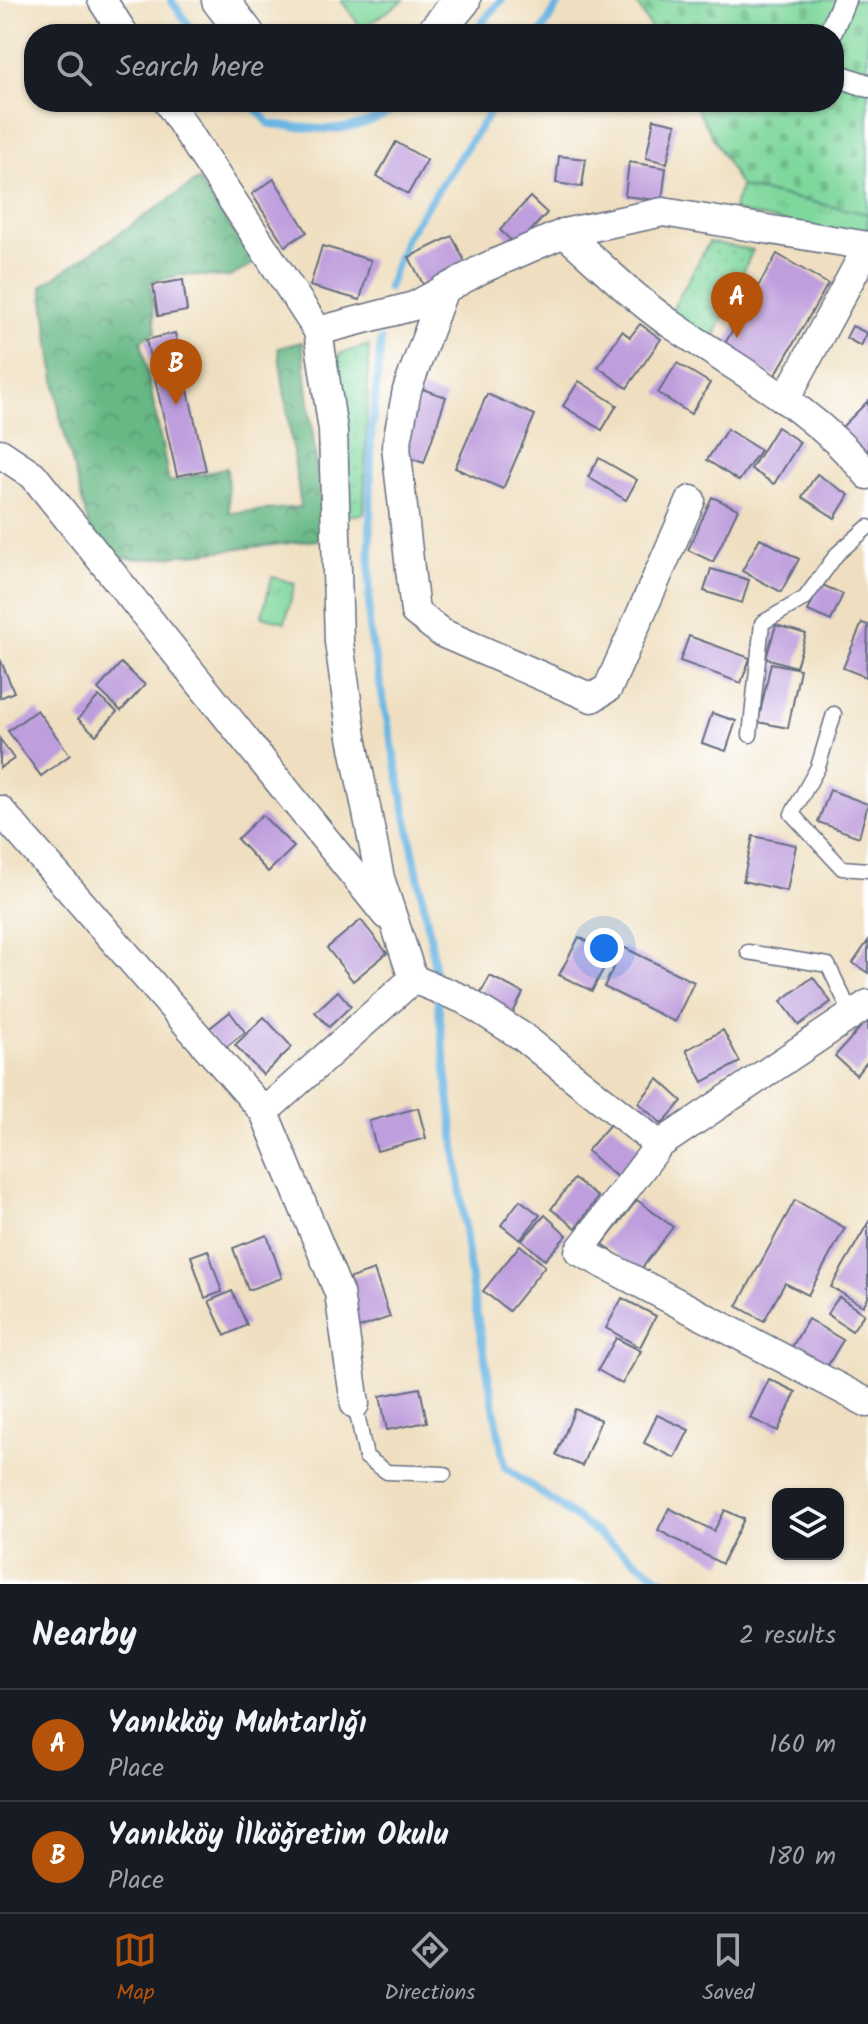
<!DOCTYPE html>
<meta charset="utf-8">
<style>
:root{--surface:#171b24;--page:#20242c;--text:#f1f3f6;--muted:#9ea1a6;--line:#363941;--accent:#b45309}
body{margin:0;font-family:Kalam,sans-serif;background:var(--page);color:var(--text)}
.controls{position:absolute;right:24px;bottom:24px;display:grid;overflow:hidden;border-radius:16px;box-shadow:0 2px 6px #0004}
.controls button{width:72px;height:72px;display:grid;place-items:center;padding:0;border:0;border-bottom:2px solid var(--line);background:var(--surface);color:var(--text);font:40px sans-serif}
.you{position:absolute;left:604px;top:948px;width:28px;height:28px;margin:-20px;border:6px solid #fff;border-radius:50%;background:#1a73e8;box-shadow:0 0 0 12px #1a73e833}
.badge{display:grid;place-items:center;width:52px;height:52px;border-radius:50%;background:var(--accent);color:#fff;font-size:26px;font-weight:700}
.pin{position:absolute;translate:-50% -66px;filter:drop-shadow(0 2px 4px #0008)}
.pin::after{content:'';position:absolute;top:42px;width:28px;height:24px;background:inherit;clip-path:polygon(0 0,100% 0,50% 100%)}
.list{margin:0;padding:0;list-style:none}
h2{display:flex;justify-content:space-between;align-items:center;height:104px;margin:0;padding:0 32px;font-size:34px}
h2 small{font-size:26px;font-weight:400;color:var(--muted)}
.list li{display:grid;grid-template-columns:52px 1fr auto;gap:24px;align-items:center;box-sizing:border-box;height:112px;padding:0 32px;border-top:2px solid var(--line)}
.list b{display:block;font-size:30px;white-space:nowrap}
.list p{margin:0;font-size:26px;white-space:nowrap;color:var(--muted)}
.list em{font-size:26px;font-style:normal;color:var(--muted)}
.icon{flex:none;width:44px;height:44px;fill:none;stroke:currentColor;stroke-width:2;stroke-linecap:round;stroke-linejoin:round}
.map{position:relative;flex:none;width:868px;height:1584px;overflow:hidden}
.search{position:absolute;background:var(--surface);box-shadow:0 2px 6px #0004;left:24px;right:24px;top:24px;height:88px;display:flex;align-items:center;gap:20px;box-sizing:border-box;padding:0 28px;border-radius:32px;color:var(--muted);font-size:30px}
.sheet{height:328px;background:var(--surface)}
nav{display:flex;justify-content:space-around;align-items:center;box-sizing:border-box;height:112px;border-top:2px solid var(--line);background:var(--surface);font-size:22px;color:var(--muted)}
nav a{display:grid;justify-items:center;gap:4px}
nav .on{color:var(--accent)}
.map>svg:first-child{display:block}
.grass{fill:url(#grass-dots);stroke:#4c837d;stroke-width:2}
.forest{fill:url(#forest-crowns);stroke:#407471;stroke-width:2}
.cemetery{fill:url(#cemetery-stones);stroke:#4c837d;stroke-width:2}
.park{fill:url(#park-tufts);stroke:#4c837d;stroke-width:2}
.pitch{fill:#7ed79c;stroke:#4c837d;stroke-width:2}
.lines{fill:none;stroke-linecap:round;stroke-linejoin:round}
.stream{stroke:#69b5e2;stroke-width:8}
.building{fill:#be9edd}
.service-casing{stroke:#656d80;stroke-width:17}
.pedestrian-casing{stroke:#656d80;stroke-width:25}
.minor-casing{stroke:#656d80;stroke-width:31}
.tertiary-casing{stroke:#656d80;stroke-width:39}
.service{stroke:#fff;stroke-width:14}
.pedestrian{stroke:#fff;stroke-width:22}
.minor{stroke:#fff;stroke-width:28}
.tertiary{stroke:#fff;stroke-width:36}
</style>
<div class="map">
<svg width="868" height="1584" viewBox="0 0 868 1584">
<defs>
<pattern id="grass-dots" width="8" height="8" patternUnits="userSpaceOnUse" patternTransform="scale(2)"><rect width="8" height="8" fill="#7ed79c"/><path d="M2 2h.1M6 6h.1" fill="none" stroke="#6cb989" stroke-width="1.8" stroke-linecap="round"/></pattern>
<pattern id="forest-crowns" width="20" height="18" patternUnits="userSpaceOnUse" patternTransform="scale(2)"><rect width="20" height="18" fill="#66b884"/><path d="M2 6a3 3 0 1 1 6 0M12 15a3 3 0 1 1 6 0" fill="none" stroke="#53966f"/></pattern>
<pattern id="cemetery-stones" width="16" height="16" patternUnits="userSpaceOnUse" patternTransform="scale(2)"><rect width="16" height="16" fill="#7ed79c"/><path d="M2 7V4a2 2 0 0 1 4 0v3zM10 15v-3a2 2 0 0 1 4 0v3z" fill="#6cb989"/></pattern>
<pattern id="park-tufts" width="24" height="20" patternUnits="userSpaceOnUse" patternTransform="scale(2)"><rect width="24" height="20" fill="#7ed79c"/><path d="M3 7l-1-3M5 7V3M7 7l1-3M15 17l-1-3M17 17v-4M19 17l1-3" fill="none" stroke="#6cb989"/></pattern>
</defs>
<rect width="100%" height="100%" fill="#fff"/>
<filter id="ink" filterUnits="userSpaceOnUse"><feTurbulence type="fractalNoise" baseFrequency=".0125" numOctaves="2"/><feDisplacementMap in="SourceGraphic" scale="16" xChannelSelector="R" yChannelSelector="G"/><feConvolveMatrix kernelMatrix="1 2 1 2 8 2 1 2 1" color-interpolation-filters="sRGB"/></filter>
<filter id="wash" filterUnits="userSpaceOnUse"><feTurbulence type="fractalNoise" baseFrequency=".006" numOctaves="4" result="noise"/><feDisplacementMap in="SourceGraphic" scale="32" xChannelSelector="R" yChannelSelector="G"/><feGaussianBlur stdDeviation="1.8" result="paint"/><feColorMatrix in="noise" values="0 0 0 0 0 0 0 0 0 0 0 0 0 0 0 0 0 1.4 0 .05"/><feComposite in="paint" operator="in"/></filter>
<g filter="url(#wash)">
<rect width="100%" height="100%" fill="#efdfc0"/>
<g class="grass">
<polygon points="709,242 753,250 711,344 669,315"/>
<polygon points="369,345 364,514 346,516 339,354"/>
</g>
<polygon class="forest" points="198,180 255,263 230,277 182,275 150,282 156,332 141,340 169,482 227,468 229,513 301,507 278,348 302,342 325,539 148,559 121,558 90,531 60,416 42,286"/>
<polygon class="cemetery" points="635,0 868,0 868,214 741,187 693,102 834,102 834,34 654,34"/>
<g class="park">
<polygon points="741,187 868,214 868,239 732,211"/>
<polygon points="272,577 295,583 285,622 262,616"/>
</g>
<polygon class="pitch" points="341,0 404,0 362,29"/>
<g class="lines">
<g class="stream">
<polyline points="171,0 195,34"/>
<polyline points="473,34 501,0"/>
<polyline points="540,34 561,0"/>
<path d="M 249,102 L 270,124 C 327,130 355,137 405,102"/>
<polyline points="388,288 406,237 497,102"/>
<polyline points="381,341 371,438 369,628 431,941 436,981"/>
<polyline points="437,994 472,1288 505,1467 668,1584"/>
</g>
</g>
<g id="blocks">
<g class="building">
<polygon points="654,119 676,124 667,163 646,158"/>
<polygon points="396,142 427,160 408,194 377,176"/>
<polygon points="559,156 586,159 582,187 556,183"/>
<polygon points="629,162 666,168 662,201 625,196"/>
<polygon points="274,179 307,232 285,246 252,194"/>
<polygon points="530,197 547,213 517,246 500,230"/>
<polygon points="452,236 467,266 425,288 409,257"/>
<polygon points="322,246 371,260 360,300 310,286"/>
<polygon points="777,254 828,284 774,377 724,345"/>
<polygon points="183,280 187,311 158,316 153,285"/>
<polygon points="640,324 661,339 627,388 598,367 622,331 630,337"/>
<polygon points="852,326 867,333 861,346 846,338"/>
<polygon points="175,333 206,470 177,476 146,340"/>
<polygon points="677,363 710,383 691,414 658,393"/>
<polygon points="579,381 617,405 602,430 563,406"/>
<polygon points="422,389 446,397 424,463 401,455"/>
<polygon points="487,394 535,415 503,489 455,468"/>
<polygon points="868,401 868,450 863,455 838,431"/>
<polygon points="777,427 800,442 774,484 751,469"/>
<polygon points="727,429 760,450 739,481 707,460"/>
<polygon points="599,458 637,480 626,500 588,477"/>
<polygon points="817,474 849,495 835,518 802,497"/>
<polygon points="712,497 738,509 713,562 688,550"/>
<polygon points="760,538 799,559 781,592 742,571"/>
<polygon points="711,569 749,580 742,603 704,591"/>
<polygon points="820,584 843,594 831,621 808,611"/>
<polygon points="862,623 868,625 866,677 843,668"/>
<polygon points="776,625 806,634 796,667 766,658"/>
<polygon points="689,636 750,658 741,683 680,661"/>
<polygon points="0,659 14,692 0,698"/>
<polygon points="121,663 145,685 121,711 98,689"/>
<polygon points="771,663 800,669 788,728 758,722"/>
<polygon points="99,696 117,712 96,735 78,719"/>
<polygon points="37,710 70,755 41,776 8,731"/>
<polygon points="712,713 736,721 726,751 702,743"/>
<polygon points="0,739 14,759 0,768"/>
<polygon points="830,790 868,804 859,837 818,822"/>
<polygon points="262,815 294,847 268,872 237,839"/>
<polygon points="753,836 796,845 787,891 743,881"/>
<polygon points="361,920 387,953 353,981 327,948"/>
<polygon points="579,937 611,954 592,991 559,975"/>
<polygon points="868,941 868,973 853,963"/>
<polygon points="623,947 694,982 675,1022 604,987"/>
<polygon points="490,976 523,993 511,1017 477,1000"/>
<polygon points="813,977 831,1002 799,1025 781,1001"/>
<polygon points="338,991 351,1006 329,1027 315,1012"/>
<polygon points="230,1012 245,1032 221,1051 206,1031"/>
<polygon points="264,1017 292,1047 263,1075 235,1045"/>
<polygon points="868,1019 868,1061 856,1075 835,1056"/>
<polygon points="723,1030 740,1062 703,1082 686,1050"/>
<polygon points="658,1079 682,1101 662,1124 638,1103"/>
<polygon points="418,1108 426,1138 377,1151 369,1121"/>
<polygon points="611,1123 642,1150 618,1178 587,1151"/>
<polygon points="574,1179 598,1197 576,1228 551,1209"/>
<polygon points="520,1200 540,1215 520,1240 501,1225"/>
<polygon points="637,1200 673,1227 639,1272 603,1244"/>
<polygon points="795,1200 845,1228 808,1295 785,1283 764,1321 737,1306"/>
<polygon points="545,1215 567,1235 545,1260 522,1240"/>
<polygon points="868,1223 868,1298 863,1306 831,1287"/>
<polygon points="267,1235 282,1278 248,1290 233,1248"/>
<polygon points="520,1245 545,1266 509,1311 483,1291"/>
<polygon points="208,1250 222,1292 205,1298 191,1256"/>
<polygon points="374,1270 390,1317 356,1329 340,1282"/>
<polygon points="232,1291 247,1325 225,1336 209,1301"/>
<polygon points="839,1297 864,1314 852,1331 827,1314"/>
<polygon points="622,1298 656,1316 640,1347 606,1328"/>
<polygon points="808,1319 843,1340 822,1375 788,1354"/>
<polygon points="616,1338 641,1351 622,1384 598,1370"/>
<polygon points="769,1379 796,1392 778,1431 750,1418"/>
<polygon points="420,1388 427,1422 387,1430 380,1396"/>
<polygon points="575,1409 601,1420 582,1466 556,1455"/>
<polygon points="657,1415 689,1430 675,1458 644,1443"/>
<polygon points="669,1508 714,1531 725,1510 744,1519 722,1564 658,1530"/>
</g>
</g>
</g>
<g filter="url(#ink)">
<use href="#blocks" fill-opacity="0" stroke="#656d80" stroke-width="2"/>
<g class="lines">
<g class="service-casing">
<g id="service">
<polyline points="834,714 818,767 792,814 842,868 868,870"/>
<polyline points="750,735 762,623 805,598 837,554 868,527"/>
<polyline points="748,952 828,965 852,1015"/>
<polyline points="355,1404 366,1457 387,1472 444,1474"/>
</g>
</g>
<g class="pedestrian-casing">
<g id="pedestrian">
<polyline points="830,34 844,0"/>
<polyline points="834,74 868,86"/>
</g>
</g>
<g class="minor-casing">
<g id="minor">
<polyline points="102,0 124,34"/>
<polyline points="168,102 318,331 414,306 482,269 564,233 663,212 868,246 785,400"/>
<path d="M 564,233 C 599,263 633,298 671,324 C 739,371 816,410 868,475"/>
<polyline points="444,289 407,390 396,447 415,612 442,633 592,698 608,688 691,500"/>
<polyline points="318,331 333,430 339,642 352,737 380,878 413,979"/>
<polyline points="0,453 33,475 386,915"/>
<polyline points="0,810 264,1112 339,1293 355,1404"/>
<polyline points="413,979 463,999 523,1037 659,1145"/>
<polyline points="868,1004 659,1145 579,1251 868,1403"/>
<polyline points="264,1112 413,979"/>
</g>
</g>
<g class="tertiary-casing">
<g id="tertiary">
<polyline points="220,0 246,34"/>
<polyline points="434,34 462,0"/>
</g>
</g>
<use href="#service" class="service"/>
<use href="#pedestrian" class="pedestrian"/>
<use href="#minor" class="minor"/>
<use href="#tertiary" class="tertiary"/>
</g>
</g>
</svg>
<div class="controls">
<button><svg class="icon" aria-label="layers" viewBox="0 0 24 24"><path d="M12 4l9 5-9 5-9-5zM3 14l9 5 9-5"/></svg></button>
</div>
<div class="you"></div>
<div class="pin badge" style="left:737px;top:338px">A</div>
<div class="pin badge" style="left:176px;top:405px">B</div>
<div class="search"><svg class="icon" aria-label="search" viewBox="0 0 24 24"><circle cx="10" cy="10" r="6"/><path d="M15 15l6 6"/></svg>Search here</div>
</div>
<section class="sheet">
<h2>Nearby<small>2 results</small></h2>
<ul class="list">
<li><span class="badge">A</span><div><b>Yanıkköy Muhtarlığı</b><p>Place</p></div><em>160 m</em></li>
<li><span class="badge">B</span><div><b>Yanıkköy İlköğretim Okulu</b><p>Place</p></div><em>180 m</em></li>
</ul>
</section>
<nav>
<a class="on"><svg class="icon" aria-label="map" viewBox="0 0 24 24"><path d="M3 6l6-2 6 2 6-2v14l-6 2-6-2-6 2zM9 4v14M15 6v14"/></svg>Map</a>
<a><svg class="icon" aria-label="directions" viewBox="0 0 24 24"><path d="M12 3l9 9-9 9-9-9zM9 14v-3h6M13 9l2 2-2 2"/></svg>Directions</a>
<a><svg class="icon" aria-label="saved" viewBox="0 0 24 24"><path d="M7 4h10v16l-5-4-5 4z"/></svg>Saved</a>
</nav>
